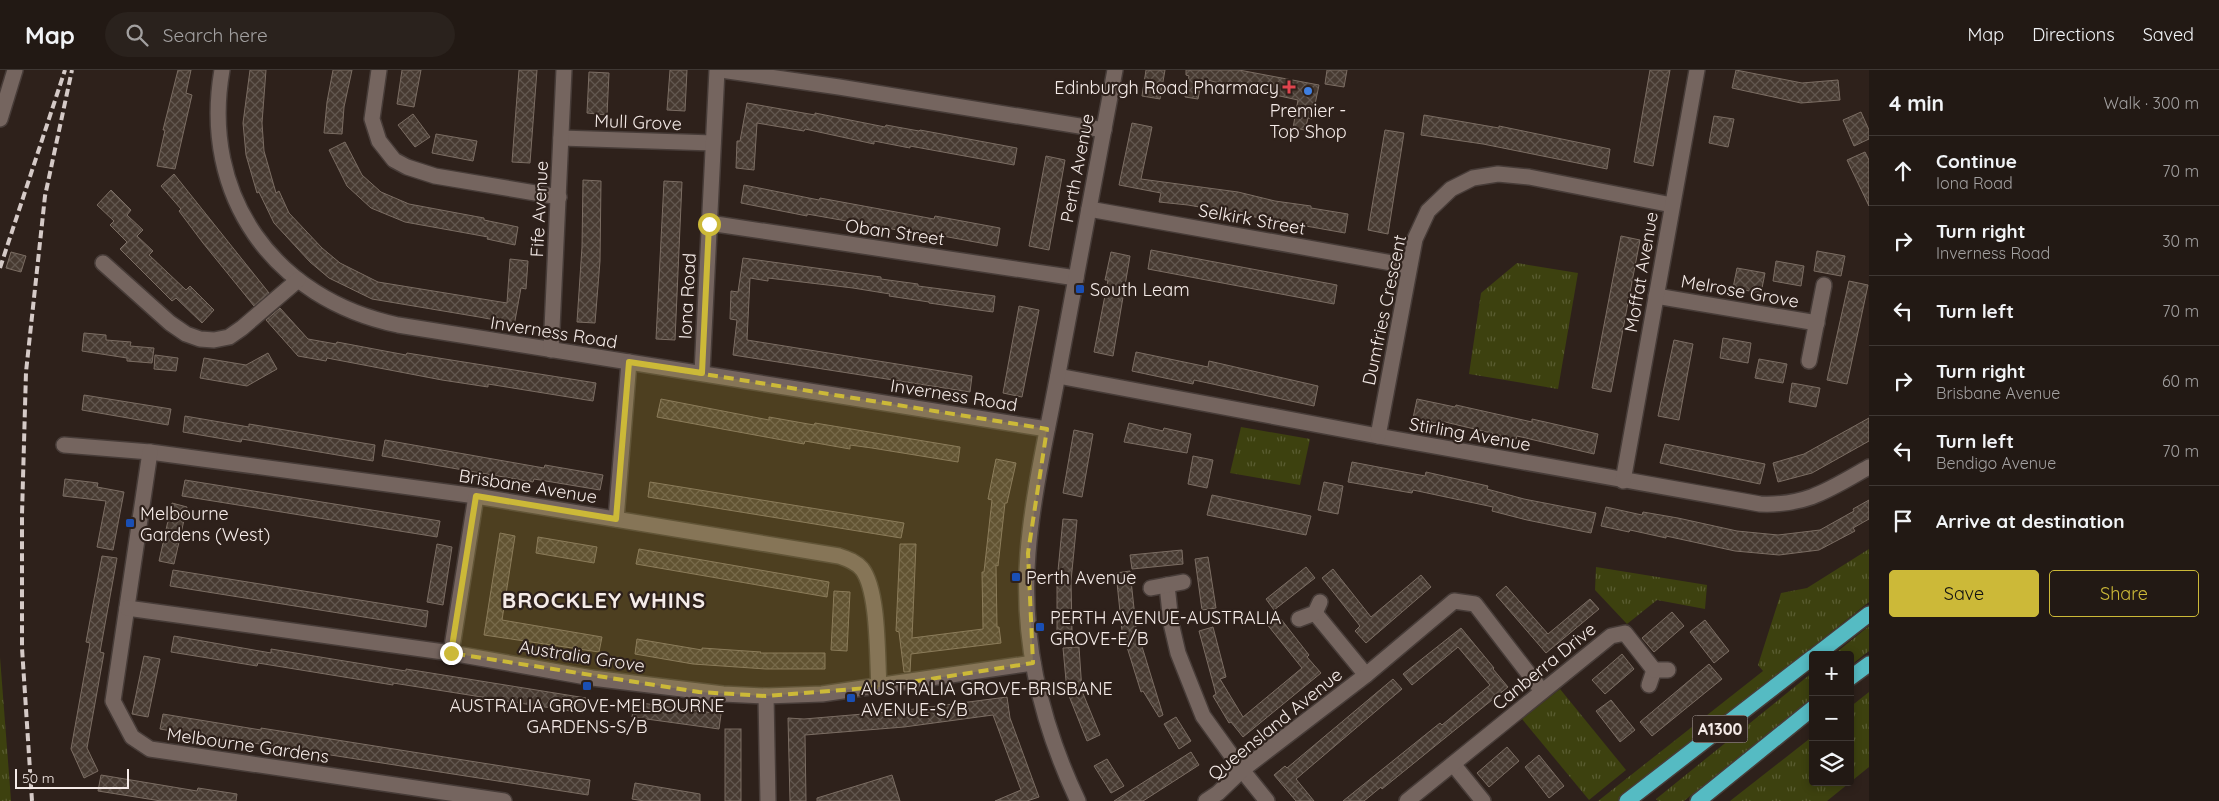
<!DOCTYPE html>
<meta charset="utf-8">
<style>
:root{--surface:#221914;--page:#2a221d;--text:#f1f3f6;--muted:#a2a0a0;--line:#3f3834;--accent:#ccb938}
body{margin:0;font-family:Quicksand,sans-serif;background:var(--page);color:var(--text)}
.controls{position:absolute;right:15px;bottom:15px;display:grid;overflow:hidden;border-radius:5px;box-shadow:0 2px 8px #0003}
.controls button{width:45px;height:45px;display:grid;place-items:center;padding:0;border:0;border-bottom:1px solid var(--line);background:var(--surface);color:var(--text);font:25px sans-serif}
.scale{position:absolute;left:15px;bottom:12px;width:114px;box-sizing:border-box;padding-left:5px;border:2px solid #f5ebe8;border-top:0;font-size:14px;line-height:18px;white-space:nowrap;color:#f5ebe8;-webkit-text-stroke:4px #2e211b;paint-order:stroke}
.stop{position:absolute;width:15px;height:15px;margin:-11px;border:4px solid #ccb938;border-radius:50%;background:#fff}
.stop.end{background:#ccb938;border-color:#fff;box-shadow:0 1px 5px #0008}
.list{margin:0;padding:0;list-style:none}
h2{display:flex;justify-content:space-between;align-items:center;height:65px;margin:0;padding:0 20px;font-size:21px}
h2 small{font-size:16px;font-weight:400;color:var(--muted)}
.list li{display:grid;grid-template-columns:32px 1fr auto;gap:15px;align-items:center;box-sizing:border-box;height:70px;padding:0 20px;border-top:1px solid var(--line)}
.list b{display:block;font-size:19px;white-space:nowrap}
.list p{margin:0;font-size:16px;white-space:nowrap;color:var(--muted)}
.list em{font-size:16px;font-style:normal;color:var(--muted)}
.actions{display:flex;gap:10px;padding:15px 20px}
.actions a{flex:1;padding:11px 0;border:1px solid var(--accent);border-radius:5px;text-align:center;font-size:18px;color:var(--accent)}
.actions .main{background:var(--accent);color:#111}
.icon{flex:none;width:28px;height:28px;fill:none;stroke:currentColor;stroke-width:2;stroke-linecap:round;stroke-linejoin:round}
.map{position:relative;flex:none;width:1869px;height:731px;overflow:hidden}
header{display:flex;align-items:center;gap:30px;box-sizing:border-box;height:70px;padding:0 25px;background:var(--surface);border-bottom:1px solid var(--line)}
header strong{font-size:24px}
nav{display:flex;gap:28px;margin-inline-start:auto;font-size:18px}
.search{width:350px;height:45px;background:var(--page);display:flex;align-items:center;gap:12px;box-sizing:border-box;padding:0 18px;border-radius:28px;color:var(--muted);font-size:19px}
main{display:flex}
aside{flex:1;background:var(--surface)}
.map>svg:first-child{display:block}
.grass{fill:url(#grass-tufts)}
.building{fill:url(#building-cross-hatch);stroke:#7b6d63}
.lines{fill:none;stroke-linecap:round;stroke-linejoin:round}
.minor-casing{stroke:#473c38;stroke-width:18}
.highway-casing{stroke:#473c38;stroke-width:18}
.minor{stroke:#75655f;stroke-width:15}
.highway{stroke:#55bbc3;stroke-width:15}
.rail{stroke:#d5cac7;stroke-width:4;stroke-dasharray:8 4;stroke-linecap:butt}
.route{stroke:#ccb938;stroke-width:6}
.marked{fill:#ccb938;fill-opacity:0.2;stroke:#ccb938;stroke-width:4;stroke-dasharray:10 6;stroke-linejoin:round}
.health-dot{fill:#e0444e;stroke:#2e211b;stroke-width:2}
.shop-dot{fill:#3f7fe0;stroke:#2e211b;stroke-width:2}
.transit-dot{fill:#1a4fb4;stroke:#2e211b;stroke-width:2}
.labels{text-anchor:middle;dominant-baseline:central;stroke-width:4.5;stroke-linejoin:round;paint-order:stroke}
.shield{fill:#2e211b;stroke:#b9aeaa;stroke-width:1}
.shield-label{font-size:16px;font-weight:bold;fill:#f5ebe8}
.poi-label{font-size:18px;fill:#f5ebe8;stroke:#2e211b;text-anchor:start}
.street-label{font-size:18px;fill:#f5ebe8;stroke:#2e211b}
.district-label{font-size:22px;font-weight:bold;letter-spacing:1px;fill:#f5ebe8;stroke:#2e211b}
</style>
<header>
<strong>Map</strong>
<div class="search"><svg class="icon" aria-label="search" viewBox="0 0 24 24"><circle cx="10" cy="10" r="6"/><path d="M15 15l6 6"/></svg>Search here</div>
<nav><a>Map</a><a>Directions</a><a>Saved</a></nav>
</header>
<main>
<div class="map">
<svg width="1869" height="731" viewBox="0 0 1869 731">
<defs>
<pattern id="grass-tufts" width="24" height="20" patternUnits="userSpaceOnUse" patternTransform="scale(1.25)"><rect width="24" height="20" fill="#3d410f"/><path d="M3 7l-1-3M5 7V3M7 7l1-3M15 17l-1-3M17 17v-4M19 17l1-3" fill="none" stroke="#5a5d32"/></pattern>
<pattern id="building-cross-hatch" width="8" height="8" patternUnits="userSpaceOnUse" patternTransform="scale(1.25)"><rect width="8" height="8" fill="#473a31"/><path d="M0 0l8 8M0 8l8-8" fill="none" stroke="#62574f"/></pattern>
</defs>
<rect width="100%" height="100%" fill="#2e211b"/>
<g class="grass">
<polygon points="1517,193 1578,203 1558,319 1469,304 1481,223"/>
<polygon points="1241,357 1310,369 1300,415 1230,403"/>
<polygon points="1869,479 1869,532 1618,731 1598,731 1763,601 1758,595 1781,523 1807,518"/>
<polygon points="1596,497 1707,515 1705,539 1657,530 1627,554 1595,520"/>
<polygon points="1869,556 1869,581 1850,596 1850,585 1833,585"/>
<polygon points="0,587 11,730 11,731 0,731"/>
<polygon points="1813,602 1813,627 1684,731 1658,731 1656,729"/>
<polygon points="1560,619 1626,700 1589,730 1522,649"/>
<polygon points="1869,622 1869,697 1827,731 1730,731 1813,666 1813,712 1850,712 1850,637"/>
</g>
<g class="building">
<polygon points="178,0 191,0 186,23 192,25 175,99 157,96 165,60 163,60"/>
<polygon points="250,0 266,0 262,53 264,81 276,123 279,121 289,143 322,178 340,193 378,212 507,233 510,189 528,191 526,219 521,218 514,256 505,255 506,252 479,247 372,229 329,208 310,192 274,153 259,122 257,123 246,85 243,53"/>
<polygon points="333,0 352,0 344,37 342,64 324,63 327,32"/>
<polygon points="402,0 421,0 414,37 397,34"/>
<polygon points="519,0 537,0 530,93 512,92"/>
<polygon points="670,0 687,0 685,41 667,40"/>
<polygon points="1146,0 1165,0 1160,29 1142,26"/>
<polygon points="1186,0 1239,0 1319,15 1312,49 1308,48 1305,60 1293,58 1298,30 1202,9 1198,29 1185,27 1189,6 1186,5"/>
<polygon points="1327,0 1347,0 1344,17 1325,14"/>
<polygon points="1650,0 1670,0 1653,96 1634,92"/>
<polygon points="1736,0 1802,13 1838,10 1840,30 1801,33 1732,18"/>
<polygon points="589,2 609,3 607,45 587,43"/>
<polygon points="747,33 815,45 815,43 885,57 886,55 919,61 920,60 1017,78 1014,95 910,76 910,78 874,71 874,74 805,59 804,61 757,53 754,100 736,98 737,71 740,71"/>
<polygon points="1861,42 1869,60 1869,69 1854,76 1843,50"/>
<polygon points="413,44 430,67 415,77 398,55"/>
<polygon points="1424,45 1499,58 1499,56 1610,79 1607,99 1483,74 1421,65"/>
<polygon points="1714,46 1734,49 1728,77 1709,73"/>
<polygon points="1132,53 1152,57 1141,109 1238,122 1275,131 1311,136 1311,138 1348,144 1345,163 1188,135 1159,132 1161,123 1119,115"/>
<polygon points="1385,60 1404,63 1388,164 1368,160"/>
<polygon points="436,64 477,71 473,91 432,83"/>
<polygon points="345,72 362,105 381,122 409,134 484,148 484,150 518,157 515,175 487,169 488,167 405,152 371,138 347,116 329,80"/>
<polygon points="1865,82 1869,90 1869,136 1847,90"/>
<polygon points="1046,86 1065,90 1049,180 1029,176"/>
<polygon points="174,104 269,223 254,236 203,173 179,141 181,139 161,116"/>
<polygon points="583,110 601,111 600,191 595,253 577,252 582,177"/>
<polygon points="664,111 682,112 675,270 656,269"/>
<polygon points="744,115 819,130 820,128 934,149 935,146 1000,158 997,176 921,162 920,164 807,144 807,146 741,133"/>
<polygon points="111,120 131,140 127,145 143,160 137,166 153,181 149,185 186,220 190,216 214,240 202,253 176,228 172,231 120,179 127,172 110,155 114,151 97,135"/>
<polygon points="1621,166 1640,170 1611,322 1592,318"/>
<polygon points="1151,180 1337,215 1334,234 1148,199"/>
<polygon points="1817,181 1845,186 1841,206 1814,201"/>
<polygon points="11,182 26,186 21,202 6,198"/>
<polygon points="1111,182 1130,186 1113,286 1094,282 1108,210 1105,210"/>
<polygon points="743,188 881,207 881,209 918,214 918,216 995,226 993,242 929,233 929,232 889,226 890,224 853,218 768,208 768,211 750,208 747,270 972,306 970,322 733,285 737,250 730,249 731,221 738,222"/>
<polygon points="1776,191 1804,196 1801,216 1773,211"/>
<polygon points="1737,198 1765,203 1761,223 1733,218"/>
<polygon points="1849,211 1868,215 1847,314 1827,310"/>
<polygon points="1019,236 1039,240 1022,327 1003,323"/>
<polygon points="280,238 308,269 336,274 337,272 406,285 407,283 596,313 593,331 488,314 488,317 442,310 327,288 326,291 298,286 266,250"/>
<polygon points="84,263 106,265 106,270 131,272 130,276 154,278 152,293 127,291 127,288 82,281"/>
<polygon points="1723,268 1751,273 1748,293 1720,288"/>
<polygon points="1674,270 1693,274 1679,350 1658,346"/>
<polygon points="1136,282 1208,297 1209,291 1318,316 1314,336 1194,310 1193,314 1132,301"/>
<polygon points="268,283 277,299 247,316 200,308 204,288 246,295"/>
<polygon points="155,285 178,288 176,301 154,299"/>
<polygon points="1759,289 1787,294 1783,313 1755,308"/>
<polygon points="1792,313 1820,318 1816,337 1789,332"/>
<polygon points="84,325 171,339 168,355 82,340"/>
<polygon points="661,329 769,350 769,347 814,355 815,353 960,377 958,392 872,378 850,375 850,379 805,371 804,374 657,347"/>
<polygon points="1417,329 1455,337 1456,335 1532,352 1532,349 1598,364 1594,384 1517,366 1516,369 1441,351 1440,354 1413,348"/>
<polygon points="185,346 249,357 249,354 375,375 373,391 242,369 241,372 183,362"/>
<polygon points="1869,348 1869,371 1812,403 1778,412 1773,393 1804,384"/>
<polygon points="1129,353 1163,361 1164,358 1191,364 1187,383 1124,372"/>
<polygon points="1074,360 1093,364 1082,427 1063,423"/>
<polygon points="385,370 544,398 545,395 603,405 600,420 534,409 533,412 382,386"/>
<polygon points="1665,374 1765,394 1760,414 1660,393"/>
<polygon points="1193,386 1213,390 1207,418 1188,414"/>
<polygon points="996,389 1016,393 1007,433 1005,433 998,496 996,495 997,557 999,557 1001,573 911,584 910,602 904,602 899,562 896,561 900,474 916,474 912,568 983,559 982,502 984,502 992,430 988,429"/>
<polygon points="1352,392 1425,406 1426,402 1488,416 1487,419 1524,429 1596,443 1591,463 1527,450 1492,441 1493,437 1413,420 1412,423 1348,412"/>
<polygon points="65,409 98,413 97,417 124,422 113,480 97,477 106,431 63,426"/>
<polygon points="185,410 440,451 437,467 182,426"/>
<polygon points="650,412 904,453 901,468 648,427"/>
<polygon points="1324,412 1343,416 1338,444 1318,440"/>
<polygon points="1212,425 1311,446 1306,465 1207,445"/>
<polygon points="1869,430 1869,449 1853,458 1855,461 1819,480 1779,485 1735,481 1666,466 1666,468 1630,460 1629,462 1601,456 1606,437 1642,445 1643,442 1678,448 1737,461 1778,465 1820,460 1854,441 1853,439"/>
<polygon points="172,433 187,437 174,494 159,491"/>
<polygon points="1063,449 1077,450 1071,511 1072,562 1057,562 1057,511"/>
<polygon points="500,463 515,466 502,550 602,567 599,582 484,565"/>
<polygon points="538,467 597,477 594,493 536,483"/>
<polygon points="437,474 452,477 443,535 427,532"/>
<polygon points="639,479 829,512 827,527 636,494"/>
<polygon points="1182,480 1183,494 1132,499 1130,485"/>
<polygon points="102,486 117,488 100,582 104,583 87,678 98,701 84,708 71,679 90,573 86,572"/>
<polygon points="1208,487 1216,538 1202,540 1195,489"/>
<polygon points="1306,497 1315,508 1274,540 1266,529"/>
<polygon points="1333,499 1371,547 1421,505 1431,517 1366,573 1355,561 1360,556 1322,508"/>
<polygon points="173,500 428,541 426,557 170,516"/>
<polygon points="1130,501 1136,557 1163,645 1159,647 1143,621 1141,622 1122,561 1116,503"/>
<polygon points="1506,516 1548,564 1590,529 1599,539 1546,583 1496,525"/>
<polygon points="834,521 850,522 847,581 831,580"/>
<polygon points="1672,542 1684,556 1654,582 1642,568"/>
<polygon points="1277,544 1309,585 1307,587 1321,603 1243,667 1231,652 1229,653 1213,626 1216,624 1199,561 1213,557 1226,607 1220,609 1243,647 1302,598 1266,553"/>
<polygon points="1705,550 1729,581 1714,593 1690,562"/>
<polygon points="1461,558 1494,598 1493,599 1508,617 1382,719 1381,717 1364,731 1343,731 1440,653 1442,655 1490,615 1458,577 1412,615 1403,604"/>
<polygon points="174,566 271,583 271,579 406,601 406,599 586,628 583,643 393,613 393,615 258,593 257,596 171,582"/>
<polygon points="637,569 702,580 702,578 761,582 760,583 825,583 825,599 766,599 693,594 635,584"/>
<polygon points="1079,577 1082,621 1100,665 1087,671 1067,621 1063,578"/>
<polygon points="1622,584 1634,599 1605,624 1592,610"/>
<polygon points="144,586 160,589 148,647 132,644"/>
<polygon points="1709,594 1722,609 1652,666 1640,652"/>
<polygon points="1393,609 1402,619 1296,709 1314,731 1296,731 1274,705 1285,696 1287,698"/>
<polygon points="1007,627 1010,648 1039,727 1027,731 995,731 1021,720 993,645 904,657 805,665 806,731 790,731 788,648 804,649 899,641"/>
<polygon points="1611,630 1635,660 1620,672 1596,641"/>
<polygon points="634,632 721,644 719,659 632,647"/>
<polygon points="163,644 261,660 261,658 590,710 588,725 247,672 247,674 160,659"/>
<polygon points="1176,647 1191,671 1179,679 1164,654"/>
<rect x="725" y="659" width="16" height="72"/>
<polygon points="1507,677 1519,691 1489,717 1477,703"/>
<polygon points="1191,682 1199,695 1143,731 1114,731"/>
<polygon points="1539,685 1564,716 1549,728 1525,697"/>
<polygon points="1107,689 1124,716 1111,723 1094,696"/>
<polygon points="101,705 197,721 198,718 237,724 236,731 161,731 98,721"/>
<polygon points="892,705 900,731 817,731 817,728"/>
<polygon points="635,713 700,724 700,731 644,731 632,729"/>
</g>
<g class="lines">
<g class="minor-casing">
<g id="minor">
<path d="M 222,0 C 200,126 274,229 398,255 L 1047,359"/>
<polyline points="379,0 372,49 379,71 394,90 407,97 435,106 559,127"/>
<polyline points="721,0 839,17 1104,60"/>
<polyline points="0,49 15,0"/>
<polyline points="561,68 713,73"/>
<polyline points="1089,139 1409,196"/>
<polyline points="709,153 1076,208"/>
<polyline points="103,193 170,253 186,264 200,269 214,270 229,267 242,258 298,210"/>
<polyline points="1656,226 1817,253"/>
<polyline points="551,280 564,0"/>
<polyline points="1809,291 1824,215"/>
<polyline points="702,303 717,0"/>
<path d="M 1058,306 L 1378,366 L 1760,434 C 1807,436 1830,419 1869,397"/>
<polyline points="1378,366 1415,169 1428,141 1451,119 1473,108 1498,104 1529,107 1672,135"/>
<path d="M 64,375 L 150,382 L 476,426 L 839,486 C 848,489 856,492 862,499 C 879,521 877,588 879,617"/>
<polyline points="150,382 113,631 132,667 150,679 504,731"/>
<polyline points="1623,411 1697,0"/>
<polyline points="616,449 629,292"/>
<polyline points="1167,515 1171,553 1178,583 1203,646 1242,700 1267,731"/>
<polyline points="1151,518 1183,512"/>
<polyline points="127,538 451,583 592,608 723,624 766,626 822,624 1033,593"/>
<polyline points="1315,543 1366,605"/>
<polyline points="1299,549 1315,543 1320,532"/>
<polyline points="451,583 476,426"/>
<polyline points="1649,615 1654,600 1668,600"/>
<polyline points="766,626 768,731"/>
<polyline points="1453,694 1483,731"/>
<path d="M 1078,731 C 1041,653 1021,569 1028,483 C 1033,419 1049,356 1060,293 C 1078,195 1097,98 1115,0"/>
<polyline points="1206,731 1218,723 1242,700 1366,605 1454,531 1475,534 1542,621"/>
<polyline points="1407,731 1611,566 1625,563 1654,600"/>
</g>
</g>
<g class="highway-casing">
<g id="highway">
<polyline points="1816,585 1869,544"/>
<polyline points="1850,608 1869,594"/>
<polyline points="1627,731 1813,587"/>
<polyline points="1698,731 1813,638"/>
</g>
</g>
<use href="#minor" class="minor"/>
<use href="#highway" class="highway"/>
<g class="rail">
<polyline points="0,198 65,0"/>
<polyline points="32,731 22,578 22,444 26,302 45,126 72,0"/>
</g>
</g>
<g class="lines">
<polyline class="route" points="451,583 476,426 616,449 629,292 702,303 709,154"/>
</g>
<path class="marked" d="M 629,292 L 1047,359 L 1028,483 L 1033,593 L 879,617 L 766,626 L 699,622 L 451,583 L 476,426 L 616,449 Z"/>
<path class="health-dot" d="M1286.5 9.5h5v5h5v5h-5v5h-5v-5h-5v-5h5z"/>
<circle class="shop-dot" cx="1308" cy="21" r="5"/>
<g class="transit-dot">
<rect x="1075" y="214" width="10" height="10" rx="2.5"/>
<rect x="125" y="448" width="10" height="10" rx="2.5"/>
<rect x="1011" y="502" width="10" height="10" rx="2.5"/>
<rect x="1035" y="552" width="10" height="10" rx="2.5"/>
<rect x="582" y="611" width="10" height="10" rx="2.5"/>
<rect x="846" y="623" width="10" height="10" rx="2.5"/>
</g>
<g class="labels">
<rect class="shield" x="1692.5" y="645.5" width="55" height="27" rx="4"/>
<g class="shield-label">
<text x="1720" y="659">A1300</text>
</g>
<g class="poi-label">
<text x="1279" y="17" text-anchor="end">Edinburgh Road Pharmacy</text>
<text x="1308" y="40" text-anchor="middle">Premier -<tspan x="1308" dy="21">Top Shop</tspan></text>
<text x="1090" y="219">South Leam</text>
<text x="140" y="443">Melbourne<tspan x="140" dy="21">Gardens (West)</tspan></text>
<text x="1026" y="507">Perth Avenue</text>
<text x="1050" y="547">PERTH AVENUE-AUSTRALIA<tspan x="1050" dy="21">GROVE-E/B</tspan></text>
<text x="861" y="618">AUSTRALIA GROVE-BRISBANE<tspan x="861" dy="21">AVENUE-S/B</tspan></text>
<text x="587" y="635" text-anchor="middle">AUSTRALIA GROVE-MELBOURNE<tspan x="587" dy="21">GARDENS-S/B</tspan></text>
</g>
<g class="street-label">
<text transform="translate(638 52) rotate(2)">Mull Grove</text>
<text transform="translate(1077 98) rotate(-79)">Perth Avenue</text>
<text transform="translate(539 139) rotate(-87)">Fife Avenue</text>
<text transform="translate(1252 149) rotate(10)">Selkirk Street</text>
<text transform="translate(895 162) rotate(8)">Oban Street</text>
<text transform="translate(1641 202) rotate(-80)">Moffat Avenue</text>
<text transform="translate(1740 221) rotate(10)">Melrose Grove</text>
<text transform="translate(687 226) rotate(-87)">Iona Road</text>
<text transform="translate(1384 240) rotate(-78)">Dumfries Crescent</text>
<text transform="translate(554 262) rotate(9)">Inverness Road</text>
<text transform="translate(954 325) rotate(9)">Inverness Road</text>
<text transform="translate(1470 364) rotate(10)">Stirling Avenue</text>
<text transform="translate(528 416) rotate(9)">Brisbane Avenue</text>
<text transform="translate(582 586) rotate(9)">Australia Grove</text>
<text transform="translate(1544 596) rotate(-39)">Canberra Drive</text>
<text transform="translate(1275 654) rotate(-39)">Queensland Avenue</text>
<text transform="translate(248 675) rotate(8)">Melbourne Gardens</text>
</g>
<g class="district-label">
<text x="604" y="530">BROCKLEY WHINS</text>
</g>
</g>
</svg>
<div class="controls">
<button>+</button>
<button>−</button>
<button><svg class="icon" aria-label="layers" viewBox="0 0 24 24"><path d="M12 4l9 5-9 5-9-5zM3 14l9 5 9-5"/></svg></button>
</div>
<div class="scale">50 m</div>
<div class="stop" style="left:709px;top:154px"></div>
<div class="stop end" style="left:451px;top:583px"></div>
</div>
<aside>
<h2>4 min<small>Walk · 300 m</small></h2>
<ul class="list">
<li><svg class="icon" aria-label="ahead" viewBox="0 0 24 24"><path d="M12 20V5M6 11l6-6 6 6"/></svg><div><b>Continue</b><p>Iona Road</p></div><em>70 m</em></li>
<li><svg class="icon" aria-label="right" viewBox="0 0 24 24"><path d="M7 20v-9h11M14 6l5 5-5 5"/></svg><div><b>Turn right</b><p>Inverness Road</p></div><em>30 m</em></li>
<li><svg class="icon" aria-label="left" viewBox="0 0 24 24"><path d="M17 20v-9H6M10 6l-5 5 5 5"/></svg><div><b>Turn left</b></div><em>70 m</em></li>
<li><svg class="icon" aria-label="right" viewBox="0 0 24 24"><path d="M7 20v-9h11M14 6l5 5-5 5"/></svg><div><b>Turn right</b><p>Brisbane Avenue</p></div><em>60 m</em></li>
<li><svg class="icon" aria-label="left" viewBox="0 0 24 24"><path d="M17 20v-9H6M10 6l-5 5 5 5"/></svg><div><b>Turn left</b><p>Bendigo Avenue</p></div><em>70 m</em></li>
<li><svg class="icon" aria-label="arrive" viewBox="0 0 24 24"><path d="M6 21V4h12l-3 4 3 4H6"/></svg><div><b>Arrive at destination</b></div></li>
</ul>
<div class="actions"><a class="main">Save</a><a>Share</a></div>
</aside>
</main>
